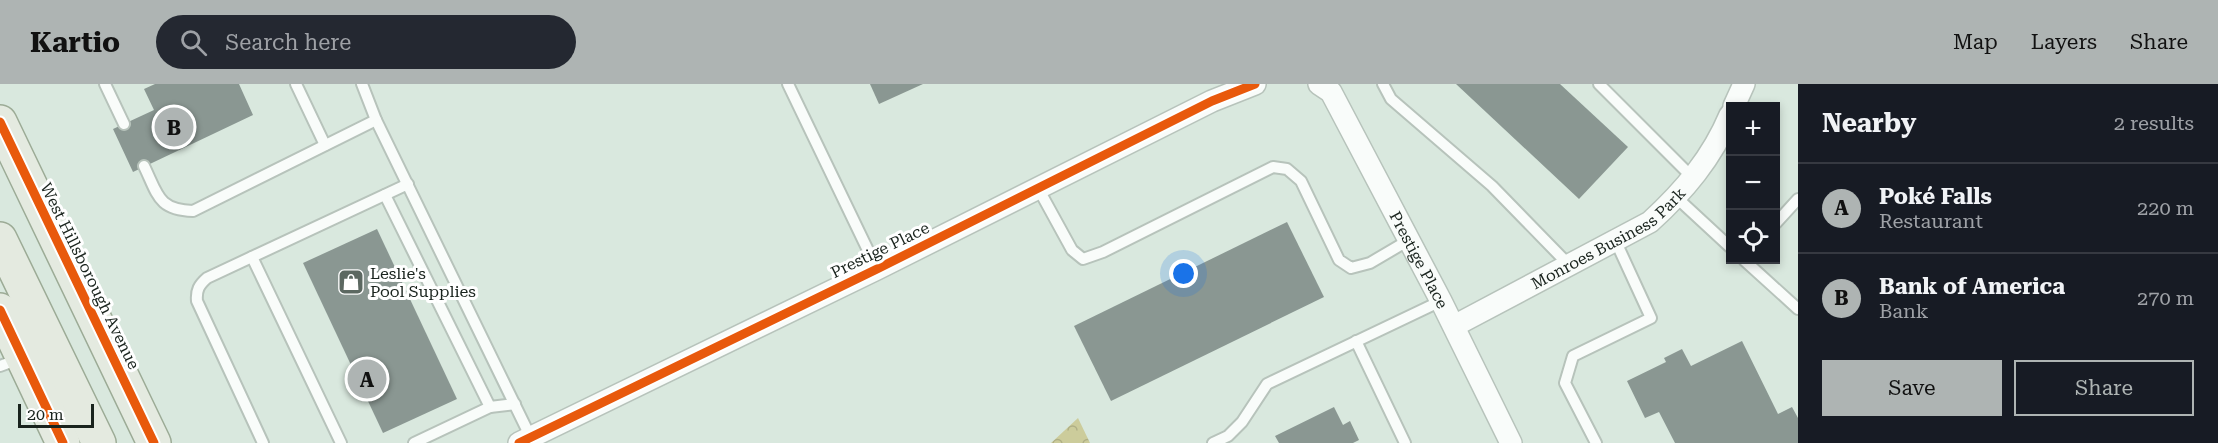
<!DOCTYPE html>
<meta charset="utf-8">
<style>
:root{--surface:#171b24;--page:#242831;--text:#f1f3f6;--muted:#9ea1a6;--line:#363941;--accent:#aeb4b3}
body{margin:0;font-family:"Roboto Serif",serif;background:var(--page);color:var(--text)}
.controls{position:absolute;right:18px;top:18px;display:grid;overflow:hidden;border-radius:0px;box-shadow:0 3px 9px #0003}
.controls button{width:54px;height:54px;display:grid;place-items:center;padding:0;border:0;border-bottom:2px solid var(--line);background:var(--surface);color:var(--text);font:30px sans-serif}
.scale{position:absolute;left:18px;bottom:15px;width:76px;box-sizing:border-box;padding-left:6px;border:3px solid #19231d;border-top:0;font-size:16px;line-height:21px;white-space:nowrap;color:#19231d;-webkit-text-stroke:4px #fff;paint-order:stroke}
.you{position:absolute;left:1184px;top:190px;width:21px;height:21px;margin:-15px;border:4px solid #fff;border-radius:50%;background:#1a73e8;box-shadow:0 0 0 9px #1a73e833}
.badge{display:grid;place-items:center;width:39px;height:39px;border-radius:50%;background:var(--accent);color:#111;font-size:20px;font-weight:700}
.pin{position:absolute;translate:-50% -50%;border:3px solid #fff;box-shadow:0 2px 6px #0006}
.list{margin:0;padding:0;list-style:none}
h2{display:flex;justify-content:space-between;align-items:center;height:78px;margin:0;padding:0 24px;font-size:26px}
h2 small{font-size:20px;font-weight:400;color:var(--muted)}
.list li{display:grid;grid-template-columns:39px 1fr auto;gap:18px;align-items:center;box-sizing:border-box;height:90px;padding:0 24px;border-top:2px solid var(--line)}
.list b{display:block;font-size:22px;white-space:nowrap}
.list p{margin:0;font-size:20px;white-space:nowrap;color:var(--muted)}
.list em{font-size:20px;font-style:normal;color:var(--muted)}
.actions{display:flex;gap:12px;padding:18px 24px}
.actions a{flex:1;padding:14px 0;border:2px solid var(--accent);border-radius:0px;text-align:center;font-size:21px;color:var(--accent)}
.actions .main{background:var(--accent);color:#111}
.icon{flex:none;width:33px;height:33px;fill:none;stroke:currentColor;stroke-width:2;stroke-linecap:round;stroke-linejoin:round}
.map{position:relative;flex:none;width:1798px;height:359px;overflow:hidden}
header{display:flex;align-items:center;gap:36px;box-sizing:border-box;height:84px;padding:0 30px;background:var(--accent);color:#111}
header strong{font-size:28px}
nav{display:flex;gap:33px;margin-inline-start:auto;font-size:21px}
.search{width:420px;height:54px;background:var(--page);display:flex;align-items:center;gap:15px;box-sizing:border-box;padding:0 21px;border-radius:33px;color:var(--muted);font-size:22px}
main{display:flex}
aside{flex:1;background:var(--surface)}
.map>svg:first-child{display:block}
.forest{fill:url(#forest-crowns)}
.building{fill:#8a9792}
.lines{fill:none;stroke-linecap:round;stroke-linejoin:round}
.service-casing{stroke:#b7c3bb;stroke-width:14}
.minor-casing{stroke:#b7c3bb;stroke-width:24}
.primary-casing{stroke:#9cab96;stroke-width:36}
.service{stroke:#f9fcfa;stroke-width:10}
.minor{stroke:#f9fcfa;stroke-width:21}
.primary{stroke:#e4eae0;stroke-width:33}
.cycleway-casing{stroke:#fff;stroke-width:13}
.cycleway{stroke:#e8590c;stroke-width:9}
.labels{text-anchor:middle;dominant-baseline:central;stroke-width:6;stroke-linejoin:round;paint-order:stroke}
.street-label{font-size:16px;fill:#19231d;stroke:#fff}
.poi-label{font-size:16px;fill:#19231d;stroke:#fff;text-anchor:start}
</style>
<header>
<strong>Kartio</strong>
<div class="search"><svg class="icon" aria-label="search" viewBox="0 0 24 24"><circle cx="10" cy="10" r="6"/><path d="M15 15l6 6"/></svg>Search here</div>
<nav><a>Map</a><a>Layers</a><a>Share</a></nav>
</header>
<main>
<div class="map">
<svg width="1798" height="359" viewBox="0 0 1798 359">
<defs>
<pattern id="forest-crowns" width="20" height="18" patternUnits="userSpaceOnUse" patternTransform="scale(1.5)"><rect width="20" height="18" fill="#cccc9b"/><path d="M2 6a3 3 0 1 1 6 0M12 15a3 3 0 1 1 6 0" fill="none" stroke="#afaf85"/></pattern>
</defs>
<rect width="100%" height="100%" fill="#d9e8de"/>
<polygon class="forest" points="1078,334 1090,359 1051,359"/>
<g class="building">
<polygon points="155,0 239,0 253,31 133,88 113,45 154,26 144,5"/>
<polygon points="870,0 923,0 879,20"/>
<polygon points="1456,0 1560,0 1628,63 1579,115"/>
<polygon points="1287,138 1324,213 1111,317 1074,242"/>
<polygon points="377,145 457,315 383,349 303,179"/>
<polygon points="1742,257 1778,330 1792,323 1798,334 1798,359 1675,359 1659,328 1645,334 1627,297 1666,278 1664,274 1682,265 1691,282"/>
<polygon points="1334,323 1343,341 1350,337 1359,356 1353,359 1279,359 1275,352"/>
</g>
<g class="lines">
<g class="service-casing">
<g id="service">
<polyline points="105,0 124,40"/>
<polyline points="296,0 325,61"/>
<polyline points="362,0 376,36 531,354"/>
<polyline points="788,0 877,185"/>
<polyline points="1383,0 1391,15 1492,102 1570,182"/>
<polyline points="1599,0 1693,94"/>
<path d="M 144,82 C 158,111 158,126 193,127 L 376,36"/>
<polyline points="1038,104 1072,166 1083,175 1103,168 1273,83 1287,85 1301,97 1339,176 1351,184 1370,179 1409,156"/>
<polyline points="385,111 490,323"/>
<polyline points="1677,114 1730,163"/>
<polyline points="1776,139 1798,115"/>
<polyline points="252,173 341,359"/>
<polyline points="1744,176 1798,225"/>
<polyline points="1356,257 1405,359"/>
<polyline points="0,282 19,275"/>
<path d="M 263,359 L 197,217 C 196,206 199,201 207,194 L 408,100"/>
<polyline points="414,359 490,323 515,320"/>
<polyline points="1213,359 1228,352 1242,338 1267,300 1441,217"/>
<polyline points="1596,359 1565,299 1573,272 1651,234 1616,158"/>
</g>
</g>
<g class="minor-casing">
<g id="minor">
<path id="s1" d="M 1319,0 L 1331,8 L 1441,217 L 1511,359"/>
<polyline points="1734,22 1744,0"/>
<path id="s2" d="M 1454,242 L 1650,138 C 1684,107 1712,74 1730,31"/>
<polyline points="519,359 877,185 1212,17 1255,0"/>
</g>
</g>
<g class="primary-casing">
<g id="primary">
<polyline points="0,38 154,359"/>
<polyline points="0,155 99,359"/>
<polyline points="0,226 63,359"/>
</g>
</g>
<use href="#service" class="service"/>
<use href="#minor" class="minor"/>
<use href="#primary" class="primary"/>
<g class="cycleway-casing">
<g id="cycleway">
<polyline points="0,38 154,359"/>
<polyline points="0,226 63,359"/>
<polyline points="519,359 877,185 1212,17 1255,0"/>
</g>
</g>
<use href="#cycleway" class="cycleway"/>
</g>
<defs>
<g id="shop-square" transform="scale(1.35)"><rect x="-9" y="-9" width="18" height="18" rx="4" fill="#5c6861" stroke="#fff"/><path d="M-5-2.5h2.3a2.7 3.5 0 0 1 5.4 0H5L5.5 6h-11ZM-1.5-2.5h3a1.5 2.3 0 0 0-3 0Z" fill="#fff"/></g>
</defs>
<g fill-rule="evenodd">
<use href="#shop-square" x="351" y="198"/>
</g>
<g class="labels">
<g class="street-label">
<text stroke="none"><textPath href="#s2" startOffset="178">Monroes Business Park</textPath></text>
<text transform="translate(880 166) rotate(-26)">Prestige Place</text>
<text stroke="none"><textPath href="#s1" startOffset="204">Prestige Place</textPath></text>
<text transform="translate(90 192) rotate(64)">West Hillsborough Avenue</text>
</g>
<g class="poi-label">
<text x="370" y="189">Leslie's<tspan x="370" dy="18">Pool Supplies</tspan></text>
</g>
</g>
</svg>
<div class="controls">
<button>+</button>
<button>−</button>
<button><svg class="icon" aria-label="locate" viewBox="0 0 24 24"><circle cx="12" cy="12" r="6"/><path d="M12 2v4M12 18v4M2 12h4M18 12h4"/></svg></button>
</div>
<div class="scale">20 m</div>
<div class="you"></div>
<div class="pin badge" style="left:367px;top:295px">A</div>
<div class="pin badge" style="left:174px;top:43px">B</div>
</div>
<aside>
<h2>Nearby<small>2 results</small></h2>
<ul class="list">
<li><span class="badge">A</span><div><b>Poké Falls</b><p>Restaurant</p></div><em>220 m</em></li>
<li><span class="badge">B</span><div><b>Bank of America</b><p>Bank</p></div><em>270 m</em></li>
</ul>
<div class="actions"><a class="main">Save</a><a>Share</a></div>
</aside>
</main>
